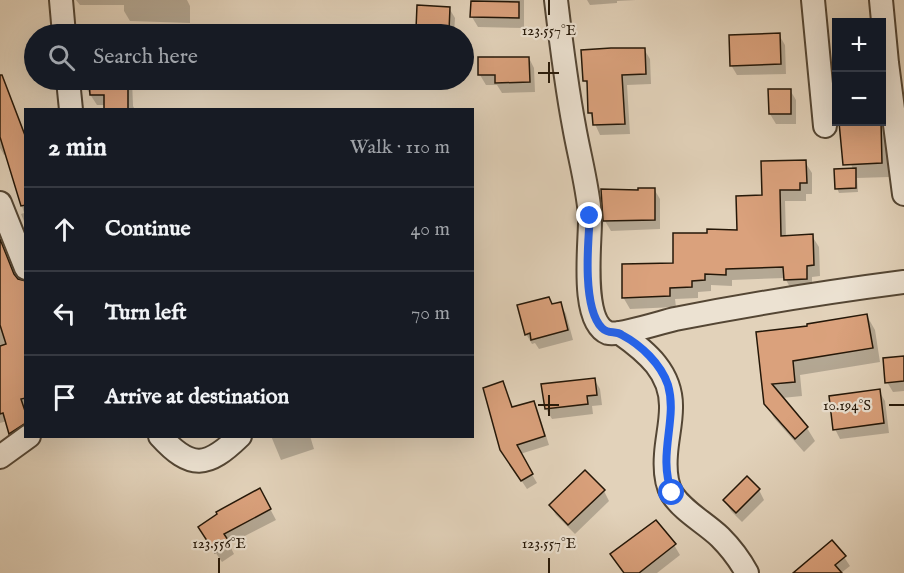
<!DOCTYPE html>
<meta charset="utf-8">
<style>
:root{--surface:#171b24;--page:#242831;--text:#f1f3f6;--muted:#9ea1a6;--line:#363941}
body{margin:0;font-family:"IM FELL English",serif;background:var(--page);color:var(--text)}
.controls{position:absolute;right:18px;top:18px;display:grid;overflow:hidden;border-radius:0px;box-shadow:0 6px 24px #0002}
.controls button{width:54px;height:54px;display:grid;place-items:center;padding:0;border:0;border-bottom:2px solid var(--line);background:var(--surface);color:var(--text);font:30px sans-serif}
.stop{position:absolute;width:18px;height:18px;margin:-14px;border:4px solid #2563eb;border-radius:50%;background:#fff}
.stop.end{background:#2563eb;border-color:#fff;box-shadow:0 2px 6px #0008}
.list{margin:0;padding:0;list-style:none}
h2{display:flex;justify-content:space-between;align-items:center;height:78px;margin:0;padding:0 24px;font-size:26px}
h2 small{font-size:20px;font-weight:400;color:var(--muted)}
.list li{display:grid;grid-template-columns:39px 1fr auto;gap:18px;align-items:center;box-sizing:border-box;height:84px;padding:0 24px;border-top:2px solid var(--line)}
.list b{display:block;font-size:22px;white-space:nowrap}
.list em{font-size:20px;font-style:normal;color:var(--muted)}
.icon{flex:none;width:33px;height:33px;fill:none;stroke:currentColor;stroke-width:2;stroke-linecap:round;stroke-linejoin:round}
.map{position:relative;flex:none;width:904px;height:573px;overflow:hidden}
.search{position:absolute;background:var(--surface);box-shadow:0 6px 24px #0002;left:24px;top:24px;width:450px;height:66px;display:flex;align-items:center;gap:15px;box-sizing:border-box;padding:0 21px;border-radius:33px;color:var(--muted);font-size:22px}
.panel{position:absolute;background:var(--surface);box-shadow:0 6px 24px #0002;left:24px;top:108px;width:450px;height:330px;border-radius:0px}
.map>svg:first-child{display:block}
.shadow{fill:#0003}
.building{fill:#daa17c;stroke:#241708;stroke-width:1.5}
.lines{fill:none;stroke-linecap:round;stroke-linejoin:round}
.street-casing{stroke:#544634;stroke-width:26}
.street{stroke:#ece2d2;stroke-width:22}
.route{stroke:#2563eb;stroke-width:8}
.ticks{fill:none;stroke:#241708;stroke-width:2}
.ticks-label{font-size:15px;text-anchor:middle;fill:#241708;stroke:#ece2d2;stroke-width:4.5;stroke-linejoin:round;paint-order:stroke}
</style>
<div class="map">
<svg width="904" height="573" viewBox="0 0 904 573">
<rect width="100%" height="100%" fill="#e2d2ba"/>
<filter id="stains"><feTurbulence type="fractalNoise" baseFrequency=".00333" numOctaves="4"/><feColorMatrix values="0 0 0 0 .2 0 0 0 0 .09 0 0 0 0 .02 0 0 0 .5 -.17"/></filter>
<radialGradient id="worn" r=".72"><stop offset=".6" stop-color="#630" stop-opacity="0"/><stop offset="1" stop-color="#630" stop-opacity=".3"/></radialGradient>
<g class="shadow">
<polygon points="76,0 187,0 190,6 190,23 130,21 124,11 124,5 80,5"/>
<polygon points="472,0 524,0 524,28 478,27 472,17"/>
<polygon points="587,0 636,0 617,1 617,3 590,5"/>
<polygon points="449,8 455,18 454,34 421,34 417,29"/>
<polygon points="779,35 785,45 786,74 737,75 731,65"/>
<polygon points="644,49 650,59 651,84 627,85 630,134 600,135 590,113 589,87 585,81"/>
<polygon points="834,52 836,52 836,74"/>
<polygon points="529,58 534,68 535,92 502,93 497,85 486,85 480,75"/>
<polygon points="0,77 26,138 26,226 21,214 24,213 11,167 7,153 4,155 0,148"/>
<polygon points="82,80 132,80 133,106 135,110 106,110 106,105 97,105 84,85"/>
<polygon points="882,81 888,133 889,177 857,178 858,192 839,193 837,188 853,170 842,136 841,122 882,122"/>
<polygon points="790,90 796,100 796,124 776,124 770,114 770,91"/>
<polygon points="805,162 812,173 812,194 806,194 806,201 785,201 786,237 812,236 819,247 820,276 812,277 812,290 792,291 785,278 732,280 732,286 711,285 711,291 698,292 698,298 675,299 676,307 630,309 623,297 675,264 738,231 763,197"/>
<polygon points="654,189 660,199 660,229 611,231 605,221 602,191"/>
<polygon points="0,240 5,267 26,298 26,434 15,440 7,421 0,423"/>
<polygon points="560,304 566,314 573,340 539,349 535,343 532,344 526,334 553,306"/>
<polygon points="867,316 875,330 880,362 800,375 802,396 782,398 807,428 815,441 804,452 774,418 766,403 758,333 809,327"/>
<polygon points="904,358 904,391 893,392 887,382"/>
<polygon points="594,379 600,389 602,405 592,406 593,414 552,419 546,409 543,385"/>
<polygon points="502,383 513,409 533,403 538,411 549,445 520,454 537,483 527,489 507,459"/>
<polygon points="879,391 885,401 889,433 840,439 835,429"/>
<polygon points="271,436 310,436 314,449 281,460"/>
<polygon points="260,490 276,520 229,544 234,554 222,562 205,537"/>
<polygon points="759,490 764,500 742,522 731,511 725,501"/>
<polygon points="604,491 609,501 575,534 556,515 550,505"/>
<polygon points="674,545 680,555 657,573 624,573"/>
<polygon points="844,557 850,566 841,573 797,573"/>
</g>
<g class="building">
<polygon points="471,1 519,2 519,18 470,17"/>
<polygon points="417,5 450,7 449,31 416,29"/>
<polygon points="780,33 781,64 730,66 729,35"/>
<polygon points="611,48 645,48 646,74 622,75 625,124 593,125 592,113 588,113 587,81 583,81 581,50"/>
<polygon points="478,57 529,57 530,82 495,83 495,75 478,75"/>
<polygon points="0,75 2,75 26,138 26,205 21,206 0,137"/>
<polygon points="89,80 128,80 128,110 104,110 104,95 90,95"/>
<polygon points="768,89 791,89 791,114 769,114"/>
<polygon points="839,122 881,122 882,163 843,165"/>
<polygon points="806,160 807,183 800,183 800,190 780,190 781,236 813,234 814,265 807,266 807,279 784,280 783,267 726,269 726,275 705,274 705,280 692,281 692,287 670,288 670,296 622,298 622,264 673,263 673,233 707,233 707,229 737,230 736,196 762,195 761,161"/>
<polygon points="856,168 856,188 835,189 834,169"/>
<polygon points="638,188 655,188 655,220 603,221 601,189 638,190"/>
<polygon points="0,239 14,274 18,279 26,281 26,398 21,399 26,414 26,423 9,434 3,413 0,414 0,346 6,344 0,325"/>
<polygon points="549,297 552,304 561,302 568,330 531,340 530,333 525,335 517,305"/>
<polygon points="867,314 873,348 793,361 795,382 772,384 808,427 795,439 764,404 756,332 807,326 807,324"/>
<polygon points="904,356 904,381 885,383 883,358"/>
<polygon points="595,378 597,395 587,396 588,404 545,409 541,384"/>
<polygon points="503,381 512,407 534,401 545,436 517,445 533,474 521,481 500,450 483,388"/>
<polygon points="880,389 884,423 833,430 829,396"/>
<polygon points="585,470 605,490 568,525 549,505"/>
<polygon points="747,476 760,489 736,513 723,500"/>
<polygon points="260,488 271,509 224,534 230,543 215,553 198,527 217,514 216,512"/>
<polygon points="656,520 676,544 639,573 624,573 610,554"/>
<polygon points="832,540 846,556 835,565 842,573 793,573"/>
</g>
<g class="lines">
<g class="street-casing">
<g id="street">
<polyline points="61,0 64,34"/>
<path d="M 556,0 C 561,42 566,84 574,126 C 579,155 588,187 590,216 C 591,240 579,321 608,333 C 619,336 662,322 675,319 C 751,304 827,292 904,282"/>
<polyline points="813,0 825,126"/>
<polyline points="881,0 887,63 904,194"/>
<polyline points="68,80 71,110"/>
<polyline points="0,203 26,268"/>
<path d="M 620,333 C 647,352 672,373 671,408 C 671,423 667,439 666,454 C 665,467 665,482 672,494 C 684,512 704,522 720,537 C 730,547 740,560 747,573"/>
<path d="M 160,436 C 191,470 207,468 240,436"/>
<polyline points="0,457 29,436"/>
</g>
</g>
<use href="#street" class="street"/>
</g>
<g class="lines">
<path class="route" d="M 590,216 C 588,242 582,308 602,328 C 609,335 615,330 622,335 C 641,345 661,364 668,385 C 678,420 657,454 672,493"/>
</g>
<path class="ticks" d="M 549,0 L 549,15M 549,62 L 549,83M 538,73 L 559,73M 549,395 L 549,416M 538,405 L 559,405M 889,405 L 904,405M 219,558 L 219,573M 549,558 L 549,573"/>
<g class="ticks-label">
<text x="549" y="35">123.557°E</text>
<text x="847" y="410">10.194°S</text>
<text x="219" y="548">123.556°E</text>
<text x="549" y="548">123.557°E</text>
</g>
<rect width="100%" height="100%" filter="url(#stains)"/>
<rect width="100%" height="100%" fill="url(#worn)"/>
</svg>
<div class="controls">
<button>+</button>
<button>−</button>
</div>
<div class="stop" style="left:672px;top:493px"></div>
<div class="stop end" style="left:590px;top:216px"></div>
<div class="search"><svg class="icon" aria-label="search" viewBox="0 0 24 24"><circle cx="10" cy="10" r="6"/><path d="M15 15l6 6"/></svg>Search here</div>
<section class="panel">
<h2>2 min<small>Walk · 110 m</small></h2>
<ul class="list">
<li><svg class="icon" aria-label="ahead" viewBox="0 0 24 24"><path d="M12 20V5M6 11l6-6 6 6"/></svg><div><b>Continue</b></div><em>40 m</em></li>
<li><svg class="icon" aria-label="left" viewBox="0 0 24 24"><path d="M17 20v-9H6M10 6l-5 5 5 5"/></svg><div><b>Turn left</b></div><em>70 m</em></li>
<li><svg class="icon" aria-label="arrive" viewBox="0 0 24 24"><path d="M6 21V4h12l-3 4 3 4H6"/></svg><div><b>Arrive at destination</b></div></li>
</ul>
</section>
</div>
